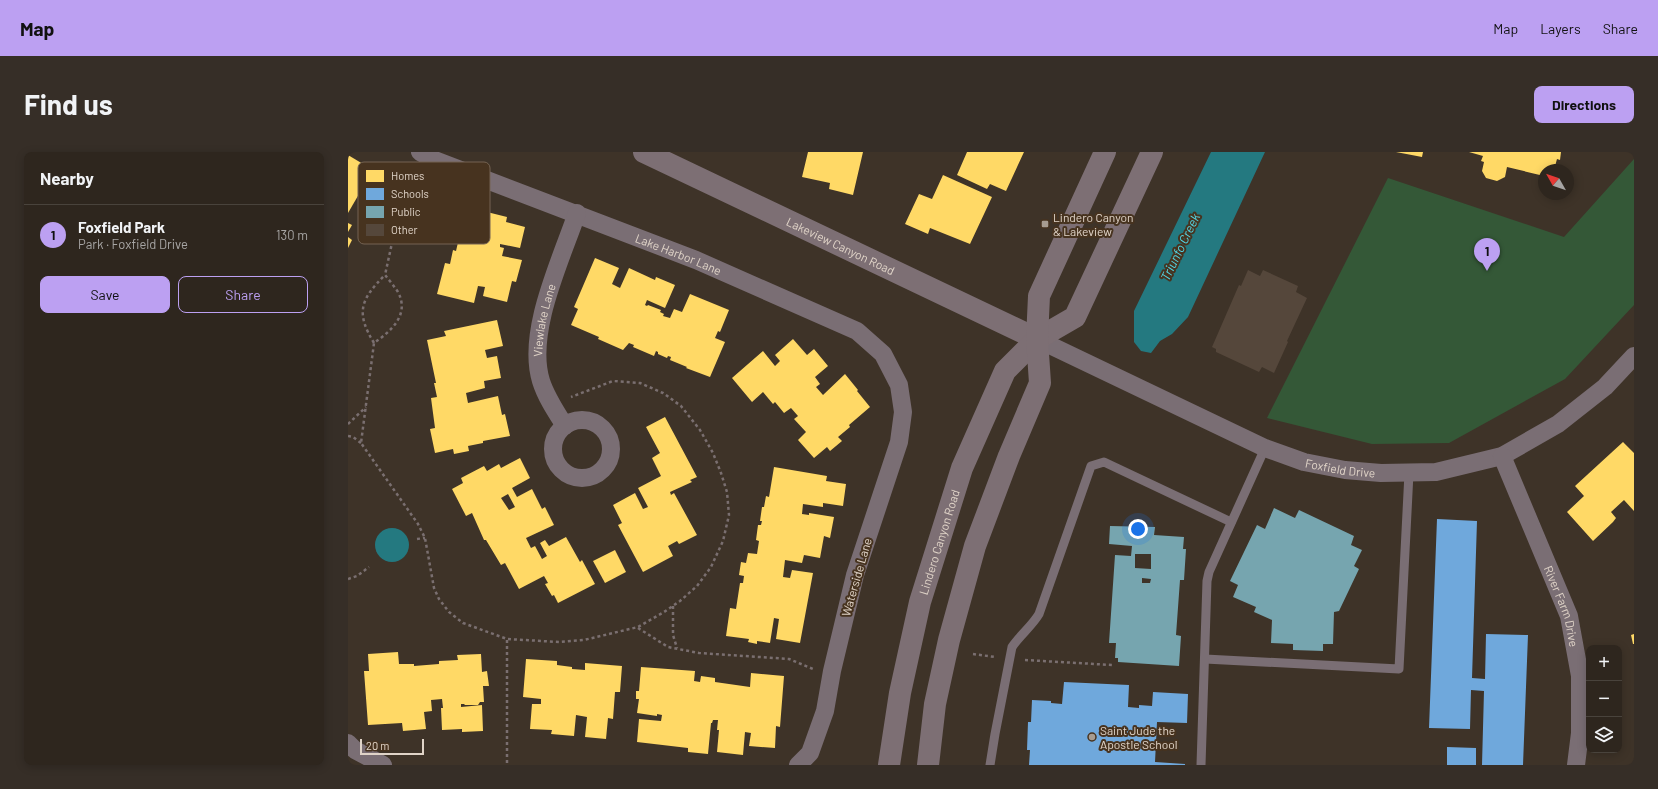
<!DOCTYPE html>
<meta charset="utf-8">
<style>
:root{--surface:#2e261e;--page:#362e27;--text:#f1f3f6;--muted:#a7a5a4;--line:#49433c;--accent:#bca0f2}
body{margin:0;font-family:Barlow,sans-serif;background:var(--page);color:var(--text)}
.controls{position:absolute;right:12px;bottom:12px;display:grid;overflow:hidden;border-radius:8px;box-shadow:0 2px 10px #0003}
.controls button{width:36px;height:36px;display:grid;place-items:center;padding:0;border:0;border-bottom:1px solid var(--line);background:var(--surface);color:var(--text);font:20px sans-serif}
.compass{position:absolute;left:1190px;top:12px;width:36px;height:36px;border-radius:50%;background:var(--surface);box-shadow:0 2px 10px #0003;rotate:310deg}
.scale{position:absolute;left:12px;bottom:10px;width:64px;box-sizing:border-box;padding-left:4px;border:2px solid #e0d4c8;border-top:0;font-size:11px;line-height:14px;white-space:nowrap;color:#e0d4c8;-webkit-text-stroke:3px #47331f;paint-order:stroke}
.you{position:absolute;left:790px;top:377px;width:14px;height:14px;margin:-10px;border:3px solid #fff;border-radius:50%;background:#1a73e8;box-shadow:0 0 0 6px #1a73e833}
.badge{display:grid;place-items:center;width:26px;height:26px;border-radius:50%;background:var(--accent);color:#111;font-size:13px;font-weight:700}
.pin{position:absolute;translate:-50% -33px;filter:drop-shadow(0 1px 2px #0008)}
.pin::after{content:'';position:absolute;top:21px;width:14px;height:12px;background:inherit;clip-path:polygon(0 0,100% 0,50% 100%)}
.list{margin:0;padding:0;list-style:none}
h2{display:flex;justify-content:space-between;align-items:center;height:52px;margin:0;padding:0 16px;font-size:17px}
h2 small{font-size:13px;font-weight:400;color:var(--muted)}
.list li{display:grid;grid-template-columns:26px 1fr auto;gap:12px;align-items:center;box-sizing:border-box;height:60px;padding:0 16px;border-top:1px solid var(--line)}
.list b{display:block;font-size:15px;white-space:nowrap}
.list p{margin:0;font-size:13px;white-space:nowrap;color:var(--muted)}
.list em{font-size:13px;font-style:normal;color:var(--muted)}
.actions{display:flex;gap:8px;padding:12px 16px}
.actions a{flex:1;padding:9px 0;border:1px solid var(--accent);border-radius:8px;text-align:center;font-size:14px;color:var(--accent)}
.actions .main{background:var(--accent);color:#111}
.icon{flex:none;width:22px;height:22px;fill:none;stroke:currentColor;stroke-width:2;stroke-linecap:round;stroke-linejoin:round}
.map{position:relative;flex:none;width:1286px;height:613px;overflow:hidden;border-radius:8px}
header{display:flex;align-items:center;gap:24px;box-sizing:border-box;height:56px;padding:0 20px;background:var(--accent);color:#111}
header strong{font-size:19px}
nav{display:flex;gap:22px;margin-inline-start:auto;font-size:14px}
.intro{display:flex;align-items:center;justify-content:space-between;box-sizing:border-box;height:96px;padding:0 24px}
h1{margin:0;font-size:28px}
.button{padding:10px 18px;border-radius:8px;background:var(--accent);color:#111;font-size:14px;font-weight:700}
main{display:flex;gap:24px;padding:0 24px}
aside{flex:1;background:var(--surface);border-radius:8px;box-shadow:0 2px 10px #0003}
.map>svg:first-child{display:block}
.green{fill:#345837}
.water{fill:#247980}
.homes{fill:#ffd966;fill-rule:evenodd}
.schools{fill:#6fa8dc}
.public{fill:#76a5af;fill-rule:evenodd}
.building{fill:#55473b}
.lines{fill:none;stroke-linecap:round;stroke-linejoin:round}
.path{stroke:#7a6f70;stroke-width:2.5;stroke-dasharray:3 3;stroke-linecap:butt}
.lane{stroke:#7a6e74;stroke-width:9}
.street{stroke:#7a6e74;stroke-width:18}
.secondary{stroke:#7d6f74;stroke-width:22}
.poi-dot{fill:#a79c90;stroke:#47331f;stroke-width:1.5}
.labels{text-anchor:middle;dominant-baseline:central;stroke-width:4;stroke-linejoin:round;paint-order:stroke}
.poi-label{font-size:12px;fill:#e0d4c8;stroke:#47331f;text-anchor:start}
.street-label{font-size:12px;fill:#e0d4c8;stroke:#47331f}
.water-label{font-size:13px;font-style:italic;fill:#52d5e4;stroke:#47331f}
.key{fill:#47331f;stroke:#756352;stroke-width:1}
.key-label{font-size:11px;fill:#e0d4c8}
</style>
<header>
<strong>Map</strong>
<nav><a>Map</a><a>Layers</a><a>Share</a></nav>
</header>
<div class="intro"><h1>Find us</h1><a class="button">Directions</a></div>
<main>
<aside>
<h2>Nearby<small></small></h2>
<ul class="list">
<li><span class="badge">1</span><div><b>Foxfield Park</b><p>Park · Foxfield Drive</p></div><em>130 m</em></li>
</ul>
<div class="actions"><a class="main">Save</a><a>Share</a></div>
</aside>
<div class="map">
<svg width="1286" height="613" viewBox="0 0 1286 613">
<rect width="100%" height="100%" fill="#3e3328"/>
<polygon class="green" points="1286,7 1286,153 1217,227 1101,291 1024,292 919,266 1040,26 1216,85"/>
<g class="water">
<polygon points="863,0 917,0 840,165 824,182 812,189 803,201 793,199 786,190 786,159"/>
<circle cx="44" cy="393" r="17"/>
</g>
<g class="homes">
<polygon points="460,0 515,0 505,43 481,37 482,31 454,25"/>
<polygon points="619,0 676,0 658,39 642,32 639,37 609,23"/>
<polygon points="1048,0 1075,0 1074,5"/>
<polygon points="1121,0 1213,0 1212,8 1209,7 1206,18 1196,18 1196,24 1159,15 1157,25 1149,29 1138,26 1134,19 1136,10 1133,9 1135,4"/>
<polygon points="0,3 25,18 0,61"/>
<polygon points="595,23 644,45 622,92 582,76 580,82 557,72 571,42 584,47"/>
<polygon points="107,52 159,65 158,70 177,75 172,96 152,92 152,95 156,96 154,104 174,108 168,130 164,129 159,150 135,144 137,135 130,134 126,151 89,142 97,111 102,112 105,98 108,99 111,86 99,84"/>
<polygon points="0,71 4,73 0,80"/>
<polygon points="0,85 4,88 0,96"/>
<polygon points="247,106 271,116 264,132 272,136 281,116 307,128 308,125 327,133 317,156 299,148 297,153 299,154 300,153 313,158 312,160 316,162 315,164 322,166 326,157 334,160 342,142 381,158 372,180 370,179 367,186 377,190 362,225 338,216 339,215 322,208 323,205 320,204 319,206 310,202 310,200 308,199 306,204 285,195 286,193 281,191 275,198 250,187 251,185 223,173 230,157 226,155"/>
<polygon points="149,168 155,194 137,198 139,206 149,204 153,226 136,229 137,236 118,241 120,251 150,244 154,263 157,262 162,284 135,289 135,291 120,294 121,299 106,302 105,297 87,301 82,277 87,276 83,246 89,245 86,231 88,231 79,188 98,184 96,179"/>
<polygon points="445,187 459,203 466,197 480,214 467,225 472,232 468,235 475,243 497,222 510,238 509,239 522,255 501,273 502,275 490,285 494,289 482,299 479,295 466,306 450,288 458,280 446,267 450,264 443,256 436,261 427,250 425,252 415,240 404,250 384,226 415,199 427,214 432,209 427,203"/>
<polygon points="317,265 349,325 342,328 344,330 322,340 323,343 326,341 349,383 331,392 329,389 320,394 325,404 295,420 270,373 274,371 265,353 287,341 295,357 300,355 290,336 313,324 304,306 312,301 298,275"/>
<polygon points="1275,290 1286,301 1286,359 1276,348 1263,360 1268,366 1265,370 1245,389 1219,360 1236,344 1227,334"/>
<path d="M 172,306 L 182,326 L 164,336 L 169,345 L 184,337 L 194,357 L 197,355 L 206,373 L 178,386 L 183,396 L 187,394 L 194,407 L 199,404 L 192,391 L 197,388 L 201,394 L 218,385 L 232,410 L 234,408 L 247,432 L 210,451 L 206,443 L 204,444 L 197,432 L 200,431 L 196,424 L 171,437 L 157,411 L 153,413 L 138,388 L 136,388 L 124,361 L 118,364 L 104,337 L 115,331 L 113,326 L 136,314 L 139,319 L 151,312 L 153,316 ZM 160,342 L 167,355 L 161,358 L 153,346 Z"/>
<polygon points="426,315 479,324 478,329 498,332 495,354 475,351 475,355 455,352 454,362 461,363 461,361 486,365 482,386 476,384 472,406 456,403 454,411 437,408 435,425 442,426 444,418 465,421 452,491 428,487 431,467 426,466 422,491 409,489 409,492 400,490 401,487 378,484 382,456 388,457 392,431 395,431 396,424 391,423 393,410 398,411 400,401 409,402 411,389 408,388 410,373 413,373 414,369 412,369 414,355 416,355 418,344 421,345"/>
<polygon points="267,398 278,420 257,431 245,409"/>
<polygon points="1286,482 1286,492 1285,492 1283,483"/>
<polygon points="50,500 51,512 66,512 66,514 91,512 91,509 110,508 109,503 133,502 134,520 139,519 141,534 135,534 136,550 132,550 130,553 117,553 116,552 113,552 113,555 134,553 135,579 114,580 114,577 94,578 93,556 95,556 94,547 83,548 84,559 76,560 78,577 55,579 54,571 20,573 16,519 21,519 20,502"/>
<polygon points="178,507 209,509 209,513 224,515 224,517 237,518 237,511 274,514 272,540 267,540 265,567 260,566 258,587 237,585 239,565 228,563 226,584 203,582 204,578 182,577 184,552 193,552 193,547 175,545"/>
<polygon points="293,515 347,519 346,529 352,530 353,524 367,526 367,530 402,535 403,521 436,524 432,575 428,574 427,596 401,594 403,581 397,580 395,603 369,600 371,578 369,578 370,568 365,568 364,571 363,571 360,602 340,600 340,596 289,590 291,567 313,569 314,563 309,562 309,564 289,561 291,547 288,547 288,539 291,539"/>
</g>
<g class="schools">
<polygon points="1089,367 1129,369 1124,526 1137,527 1138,482 1180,483 1175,613 1134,613 1136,539 1123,538 1122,577 1081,576"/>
<polygon points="716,530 781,533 780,555 791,556 791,553 804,554 805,540 840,542 839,571 809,570 807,610 837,612 837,613 681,613 682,598 679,598 680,570 683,570 684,548 703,549 703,551 714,552"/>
<polygon points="1099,595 1128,596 1128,613 1099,613"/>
</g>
<g class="public">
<polygon points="926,356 947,366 951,358 1006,384 1003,393 1014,398 1006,414 1011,417 991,459 986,460 985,492 975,492 975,499 945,498 945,492 923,491 924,468 906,460 908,455 885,445 890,433 882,429 909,373 917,377"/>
<path d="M 762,374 L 807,375 L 806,383 L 836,385 L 835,397 L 838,397 L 836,428 L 832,428 L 828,483 L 833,484 L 831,514 L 770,510 L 770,506 L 767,506 L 768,491 L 761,491 L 767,403 L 783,404 L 784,394 L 761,392 ZM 787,402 L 803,402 L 803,417 L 787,416 ZM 794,426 L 803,427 L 802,431 L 794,431 Z"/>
</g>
<polygon class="building" points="900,118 912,124 915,118 950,134 948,140 959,146 939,189 940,190 926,221 914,215 911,220 868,200 868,197 864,195 891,133 893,134"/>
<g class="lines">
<g class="path">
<path d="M 69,21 L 51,59 L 37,123 C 41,128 46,134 50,140 C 62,163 43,179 26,191 L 13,291 L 70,372 L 77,386 L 86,436 L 91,447 L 101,460 L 115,471 L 159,487 L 211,490 L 236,488 L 290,475 L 316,460 L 332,449 L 349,434 L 363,415 L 375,389 L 381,363 L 379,340 L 373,321 L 365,301 L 352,278 L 333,254 L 315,241 L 292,231 L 265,229 L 223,245"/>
<path d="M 26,191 C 7,160 13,147 37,123"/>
<polyline points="0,272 18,255"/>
<polyline points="0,284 5,285 13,291"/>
<polyline points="69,387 77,386"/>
<polyline points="0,427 9,424 21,415"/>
<polyline points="325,454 325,483 329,496"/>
<polyline points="290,476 320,495 351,501 441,507 465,517"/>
<polyline points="159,488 159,613"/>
<polyline points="625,502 647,505"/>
<polyline points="677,508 764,513"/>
</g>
<g class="lane">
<polyline points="857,507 1051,517 1061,321"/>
<path d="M 642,613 L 647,582 L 664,495 C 672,483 684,474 691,462 L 743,314 L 756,310 L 883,370"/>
<polyline points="853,613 859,429 861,420 917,296"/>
</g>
<g class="street">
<path id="s1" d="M 72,0 L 84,7 L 348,108 L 509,179 L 535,202 L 551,233 L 555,260 L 551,290 L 507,423 L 484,519 L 477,559 L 462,601 L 450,613"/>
<path id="s2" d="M 689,187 L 917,296 L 956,310 L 997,318 L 1033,321 L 1088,320 L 1154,304 L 1210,272 L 1257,235 L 1286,204"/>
<circle cx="234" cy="297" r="29"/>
<path id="s3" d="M 217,274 C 208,260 198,245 193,229 C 178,180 213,108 229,61"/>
<path id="s4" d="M 1154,304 L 1221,464 L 1232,524 L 1232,581 L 1228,613"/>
<polyline points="0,591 7,598 35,613"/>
</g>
<g class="secondary">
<path id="s5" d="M 296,0 L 689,187"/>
<path id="s6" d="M 541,613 L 552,541 L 572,450 L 614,316 L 657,219 L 689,187 L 727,165 L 804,0"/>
<polyline points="580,613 587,552 601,488 627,394 661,304 692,231 689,187 691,144 757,0"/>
</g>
</g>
<g class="poi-dot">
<rect x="693" y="68" width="8" height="8" rx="2"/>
<circle cx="744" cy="585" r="4"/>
</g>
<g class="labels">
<g class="poi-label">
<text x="705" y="65">Lindero Canyon<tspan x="705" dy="14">&amp; Lakeview</tspan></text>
<text x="752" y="578">Saint Jude the<tspan x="752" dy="14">Apostle School</tspan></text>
</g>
<g class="street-label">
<text stroke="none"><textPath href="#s5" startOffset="218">Lakeview Canyon Road</textPath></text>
<text stroke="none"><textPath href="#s1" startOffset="278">Lake Harbor Lane</textPath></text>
<text stroke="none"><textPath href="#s3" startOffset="113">Viewlake Lane</textPath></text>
<text stroke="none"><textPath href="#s2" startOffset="331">Foxfield Drive</textPath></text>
<text stroke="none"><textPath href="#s6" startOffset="229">Lindero Canyon Road</textPath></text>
<text transform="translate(508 425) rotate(-74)">Waterside Lane</text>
<text stroke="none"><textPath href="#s4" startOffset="162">River Farm Drive</textPath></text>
</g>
<g class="water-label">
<text transform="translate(832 95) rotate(-64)">Triunfo Creek</text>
</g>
</g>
<rect x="10" y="10" width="132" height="82" rx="6" class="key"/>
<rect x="18" y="18" width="18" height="12" fill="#ffd966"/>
<rect x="18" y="36" width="18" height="12" fill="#6fa8dc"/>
<rect x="18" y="54" width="18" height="12" fill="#76a5af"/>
<rect x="18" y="72" width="18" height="12" fill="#55473b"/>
<g class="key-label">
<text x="43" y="28">Homes</text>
<text x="43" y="46">Schools</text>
<text x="43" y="64">Public</text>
<text x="43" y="82">Other</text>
</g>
</svg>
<div class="controls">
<button>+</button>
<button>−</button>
<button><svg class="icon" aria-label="layers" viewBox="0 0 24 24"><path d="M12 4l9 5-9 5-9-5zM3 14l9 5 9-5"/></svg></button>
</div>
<svg class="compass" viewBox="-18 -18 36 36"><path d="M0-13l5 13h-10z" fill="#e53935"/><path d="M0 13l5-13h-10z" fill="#a7a5a4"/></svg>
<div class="scale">20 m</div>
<div class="you"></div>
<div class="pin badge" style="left:1139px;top:119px">1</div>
</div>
</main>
